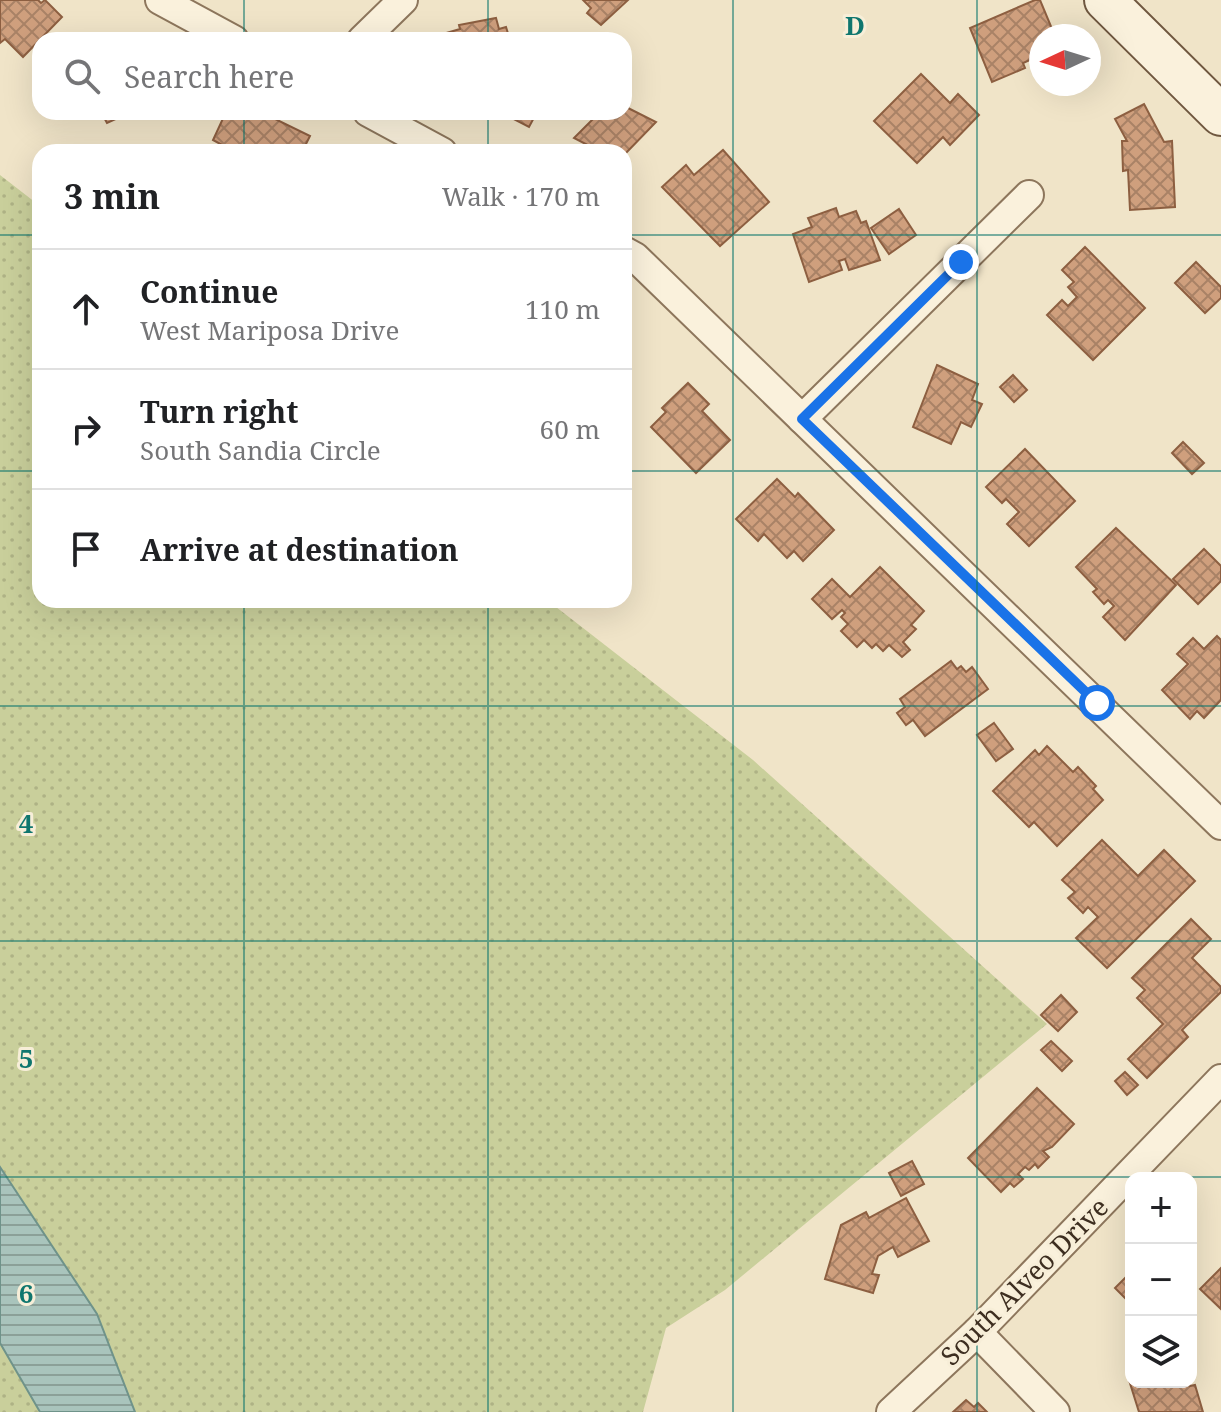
<!DOCTYPE html>
<meta charset="utf-8">
<style>
:root{--surface:#fff;--page:#f6f6f6;--text:#202124;--muted:#757577;--line:#e0e0e0}
body{margin:0;font-family:"Noto Serif",serif;background:var(--page);color:var(--text)}
.controls{position:absolute;right:24px;bottom:24px;display:grid;overflow:hidden;border-radius:16px;box-shadow:0 8px 32px #0002}
.controls button{width:72px;height:72px;display:grid;place-items:center;padding:0;border:0;border-bottom:2px solid var(--line);background:var(--surface);color:var(--text);font:40px sans-serif}
.compass{position:absolute;left:1029px;top:24px;width:72px;height:72px;border-radius:50%;background:var(--surface);box-shadow:0 8px 32px #0002;rotate:266deg}
.stop{position:absolute;width:24px;height:24px;margin:-18px;border:6px solid #1a73e8;border-radius:50%;background:#fff}
.stop.end{background:#1a73e8;border-color:#fff;box-shadow:0 2px 8px #0008}
.list{margin:0;padding:0;list-style:none}
h2{display:flex;justify-content:space-between;align-items:center;height:104px;margin:0;padding:0 32px;font-size:34px}
h2 small{font-size:26px;font-weight:400;color:var(--muted)}
.list li{display:grid;grid-template-columns:52px 1fr auto;gap:24px;align-items:center;box-sizing:border-box;height:120px;padding:0 32px;border-top:2px solid var(--line)}
.list b{display:block;font-size:30px;white-space:nowrap}
.list p{margin:0;font-size:26px;white-space:nowrap;color:var(--muted)}
.list em{font-size:26px;font-style:normal;color:var(--muted)}
.icon{flex:none;width:44px;height:44px;fill:none;stroke:currentColor;stroke-width:2;stroke-linecap:round;stroke-linejoin:round}
.map{position:relative;flex:none;width:1221px;height:1412px;overflow:hidden}
.search{position:absolute;background:var(--surface);box-shadow:0 8px 32px #0002;left:32px;top:32px;width:600px;height:88px;display:flex;align-items:center;gap:20px;box-sizing:border-box;padding:0 28px;border-radius:24px;color:var(--muted);font-size:30px}
.panel{position:absolute;background:var(--surface);box-shadow:0 8px 32px #0002;left:32px;top:144px;width:600px;height:464px;border-radius:24px}
.map>svg:first-child{display:block}
.grass{fill:url(#grass-dots)}
.water{fill:url(#water-rules);stroke:#6f938a;stroke-width:2}
.building{fill:url(#building-cross-hatch);stroke:#8d5f41;stroke-width:2}
.lines{fill:none;stroke-linecap:round;stroke-linejoin:round}
.street-casing{stroke:#8d765c;stroke-width:32}
.secondary-casing{stroke:#6f573f;stroke-width:44}
.street{stroke:#faf1dc;stroke-width:28}
.secondary{stroke:#faf1dc;stroke-width:40}
.route{stroke:#1a73e8;stroke-width:10}
.grid{fill:none;stroke:#0f766e;stroke-width:2;stroke-opacity:0.55}
.labels{text-anchor:middle;dominant-baseline:central;stroke-width:6;stroke-linejoin:round;paint-order:stroke}
.street-label{font-size:26px;fill:#3d2e20;stroke:#f7eed8}
.grid-label{font-size:26px;text-anchor:middle;font-weight:bold;fill:#0f766e;stroke:#f7eed8;stroke-width:6;stroke-linejoin:round;paint-order:stroke}
</style>
<div class="map">
<svg width="1221" height="1412" viewBox="0 0 1221 1412">
<defs>
<pattern id="grass-dots" width="8" height="8" patternUnits="userSpaceOnUse" patternTransform="scale(2)"><rect width="8" height="8" fill="#c9cf9b"/><path d="M2 2h.1M6 6h.1" fill="none" stroke="#aeb285" stroke-width="1.8" stroke-linecap="round"/></pattern>
<pattern id="water-rules" width="6" height="5" patternUnits="userSpaceOnUse" patternTransform="scale(2)"><rect width="6" height="5" fill="#a9c4bc"/><path d="M0 2.5h6" fill="none" stroke="#8ba098"/></pattern>
<pattern id="building-cross-hatch" width="8" height="8" patternUnits="userSpaceOnUse" patternTransform="scale(2)"><rect width="8" height="8" fill="#cf9f7d"/><path d="M0 0l8 8M0 8l8-8" fill="none" stroke="#a98266"/></pattern>
</defs>
<rect width="100%" height="100%" fill="#f0e4c8"/>
<g class="grass">
<polygon points="0,175 40,206 40,600 547,600 753,760 1047,1024 725,1290 666,1328 643,1412 135,1412 97,1314 0,1167"/>
<polygon points="0,1343 40,1412 0,1412"/>
</g>
<polygon class="water" points="0,1167 97,1314 135,1412 40,1412 0,1343"/>
<g class="building">
<polygon points="0,0 38,0 41,3 45,0 62,17 23,57 5,39 0,43"/>
<polygon points="583,0 628,0 601,25 587,13 591,8"/>
<polygon points="1035,0 1040,0 1055,36 1041,36 1041,79 1032,59 1023,63 1025,68 992,82 970,28"/>
<polygon points="496,18 499,29 506,27 510,40 445,40 443,34 460,29 459,25"/>
<polygon points="921,74 950,103 958,94 979,115 950,145 943,137 917,163 874,121"/>
<polygon points="1144,104 1164,142 1172,141 1175,207 1130,210 1128,170 1123,171 1122,141 1127,141 1115,119"/>
<polygon points="624,106 656,122 624,155 624,152 601,152 574,138 600,112 624,112"/>
<polygon points="101,112 131,112 107,123"/>
<polygon points="226,112 247,112 258,118 261,112 310,136 302,152 224,152 226,147 213,140"/>
<polygon points="500,112 537,112 529,127"/>
<polygon points="723,150 769,202 720,246 662,187 686,165 694,175"/>
<polygon points="836,208 839,217 856,211 861,223 866,221 880,260 849,270 845,259 839,261 842,270 809,282 793,234 812,227 808,218"/>
<polygon points="899,209 916,235 889,254 871,228"/>
<polygon points="1085,247 1145,308 1093,360 1047,315 1062,300 1068,306 1077,297 1068,287 1074,282 1062,270"/>
<polygon points="1196,262 1221,287 1221,298 1205,313 1175,283"/>
<polygon points="937,365 978,384 972,400 982,404 971,427 961,422 951,444 913,427"/>
<polygon points="1013,375 1027,390 1014,402 1000,387"/>
<polygon points="688,383 709,404 702,411 730,440 696,473 651,427 666,412 662,408"/>
<polygon points="1183,442 1204,463 1192,474 1172,453"/>
<polygon points="1025,449 1075,501 1029,546 1007,524 1019,512 1006,499 1002,503 986,487"/>
<polygon points="777,479 795,497 798,493 834,530 803,561 794,551 787,558 764,534 758,541 736,519"/>
<polygon points="1116,528 1176,585 1125,640 1103,617 1114,606 1108,600 1104,604 1093,592 1097,589 1076,567"/>
<polygon points="1204,549 1221,566 1221,581 1198,604 1173,579"/>
<polygon points="880,567 924,611 911,625 916,629 903,642 910,650 902,657 889,645 883,651 876,644 872,648 864,640 857,647 841,631 848,624 841,617 845,613 842,610 832,619 812,599 832,579 850,597"/>
<polygon points="1217,636 1221,640 1221,700 1204,718 1197,711 1190,719 1162,690 1188,664 1177,654 1193,638 1204,649"/>
<polygon points="951,661 957,669 961,666 966,672 972,667 988,689 925,736 913,720 906,725 897,713 905,707 900,699"/>
<polygon points="994,723 1013,749 996,761 977,735"/>
<polygon points="1047,746 1073,772 1078,767 1096,786 1093,789 1103,800 1057,846 1034,822 1029,827 993,791 1035,750 1039,755"/>
<polygon points="1102,840 1138,876 1164,850 1195,881 1107,968 1076,938 1098,917 1088,907 1083,913 1068,898 1075,892 1062,880"/>
<polygon points="1191,919 1211,939 1192,958 1221,987 1221,992 1182,1030 1188,1037 1147,1078 1128,1059 1163,1024 1137,998 1145,990 1132,978"/>
<polygon points="1061,995 1077,1012 1058,1031 1041,1015"/>
<polygon points="1051,1041 1072,1061 1062,1071 1041,1050"/>
<polygon points="1125,1072 1138,1085 1127,1095 1115,1081"/>
<polygon points="1037,1088 1074,1124 1052,1147 1043,1151 1049,1157 1038,1168 1035,1164 1029,1170 1025,1167 1018,1174 1023,1179 1014,1187 1010,1183 1001,1192 968,1158"/>
<polygon points="912,1161 924,1184 901,1196 889,1173"/>
<polygon points="906,1198 929,1241 898,1257 893,1247 878,1256 872,1274 879,1275 873,1293 825,1279 841,1225 866,1212 869,1218"/>
<polygon points="1221,1268 1221,1309 1200,1289"/>
<polygon points="1131,1272 1131,1304 1115,1288"/>
<polygon points="1131,1376 1131,1382 1189,1382 1190,1386 1195,1385 1203,1412 1139,1412 1128,1377"/>
<polygon points="966,1400 974,1407 978,1403 987,1412 953,1412"/>
</g>
<g class="lines">
<g class="street-casing">
<g id="street">
<polyline points="160,0 234,40"/>
<polyline points="362,40 403,0"/>
<polyline points="368,112 442,152"/>
<polyline points="624,251 635,257 1221,825"/>
<polyline points="802,419 1029,195"/>
<polyline points="977,1332 1055,1412"/>
<polyline points="891,1412 977,1332 1221,1079"/>
</g>
</g>
<g class="secondary-casing">
<polyline id="secondary" points="1105,0 1221,115"/>
</g>
<use href="#street" class="street"/>
<use href="#secondary" class="secondary"/>
</g>
<g class="lines">
<polyline class="route" points="961,262 802,419 1097,703"/>
</g>
<path class="grid" d="M 244,0 L 244,40M 488,0 L 488,40M 733,0 L 733,1412M 977,0 L 977,1412M 244,112 L 244,152M 488,112 L 488,152M 0,235 L 40,235M 624,235 L 1221,235M 0,471 L 40,471M 624,471 L 1221,471M 244,600 L 244,1412M 488,600 L 488,1412M 0,706 L 1221,706M 0,941 L 1221,941M 0,1177 L 1221,1177"/>
<g class="labels">
<g class="street-label">
<text transform="translate(1024 1281) rotate(-45)">South Alveo Drive</text>
</g>
</g>
<g class="grid-label">
<text x="855" y="35">D</text>
<text x="26" y="833">4</text>
<text x="26" y="1068">5</text>
<text x="26" y="1303">6</text>
</g>
</svg>
<div class="controls">
<button>+</button>
<button>−</button>
<button><svg class="icon" aria-label="layers" viewBox="0 0 24 24"><path d="M12 4l9 5-9 5-9-5zM3 14l9 5 9-5"/></svg></button>
</div>
<svg class="compass" viewBox="-18 -18 36 36"><path d="M0-13l5 13h-10z" fill="#e53935"/><path d="M0 13l5-13h-10z" fill="#757577"/></svg>
<div class="stop" style="left:1097px;top:703px"></div>
<div class="stop end" style="left:961px;top:262px"></div>
<div class="search"><svg class="icon" aria-label="search" viewBox="0 0 24 24"><circle cx="10" cy="10" r="6"/><path d="M15 15l6 6"/></svg>Search here</div>
<section class="panel">
<h2>3 min<small>Walk · 170 m</small></h2>
<ul class="list">
<li><svg class="icon" aria-label="ahead" viewBox="0 0 24 24"><path d="M12 20V5M6 11l6-6 6 6"/></svg><div><b>Continue</b><p>West Mariposa Drive</p></div><em>110 m</em></li>
<li><svg class="icon" aria-label="right" viewBox="0 0 24 24"><path d="M7 20v-9h11M14 6l5 5-5 5"/></svg><div><b>Turn right</b><p>South Sandia Circle</p></div><em>60 m</em></li>
<li><svg class="icon" aria-label="arrive" viewBox="0 0 24 24"><path d="M6 21V4h12l-3 4 3 4H6"/></svg><div><b>Arrive at destination</b></div></li>
</ul>
</section>
</div>
